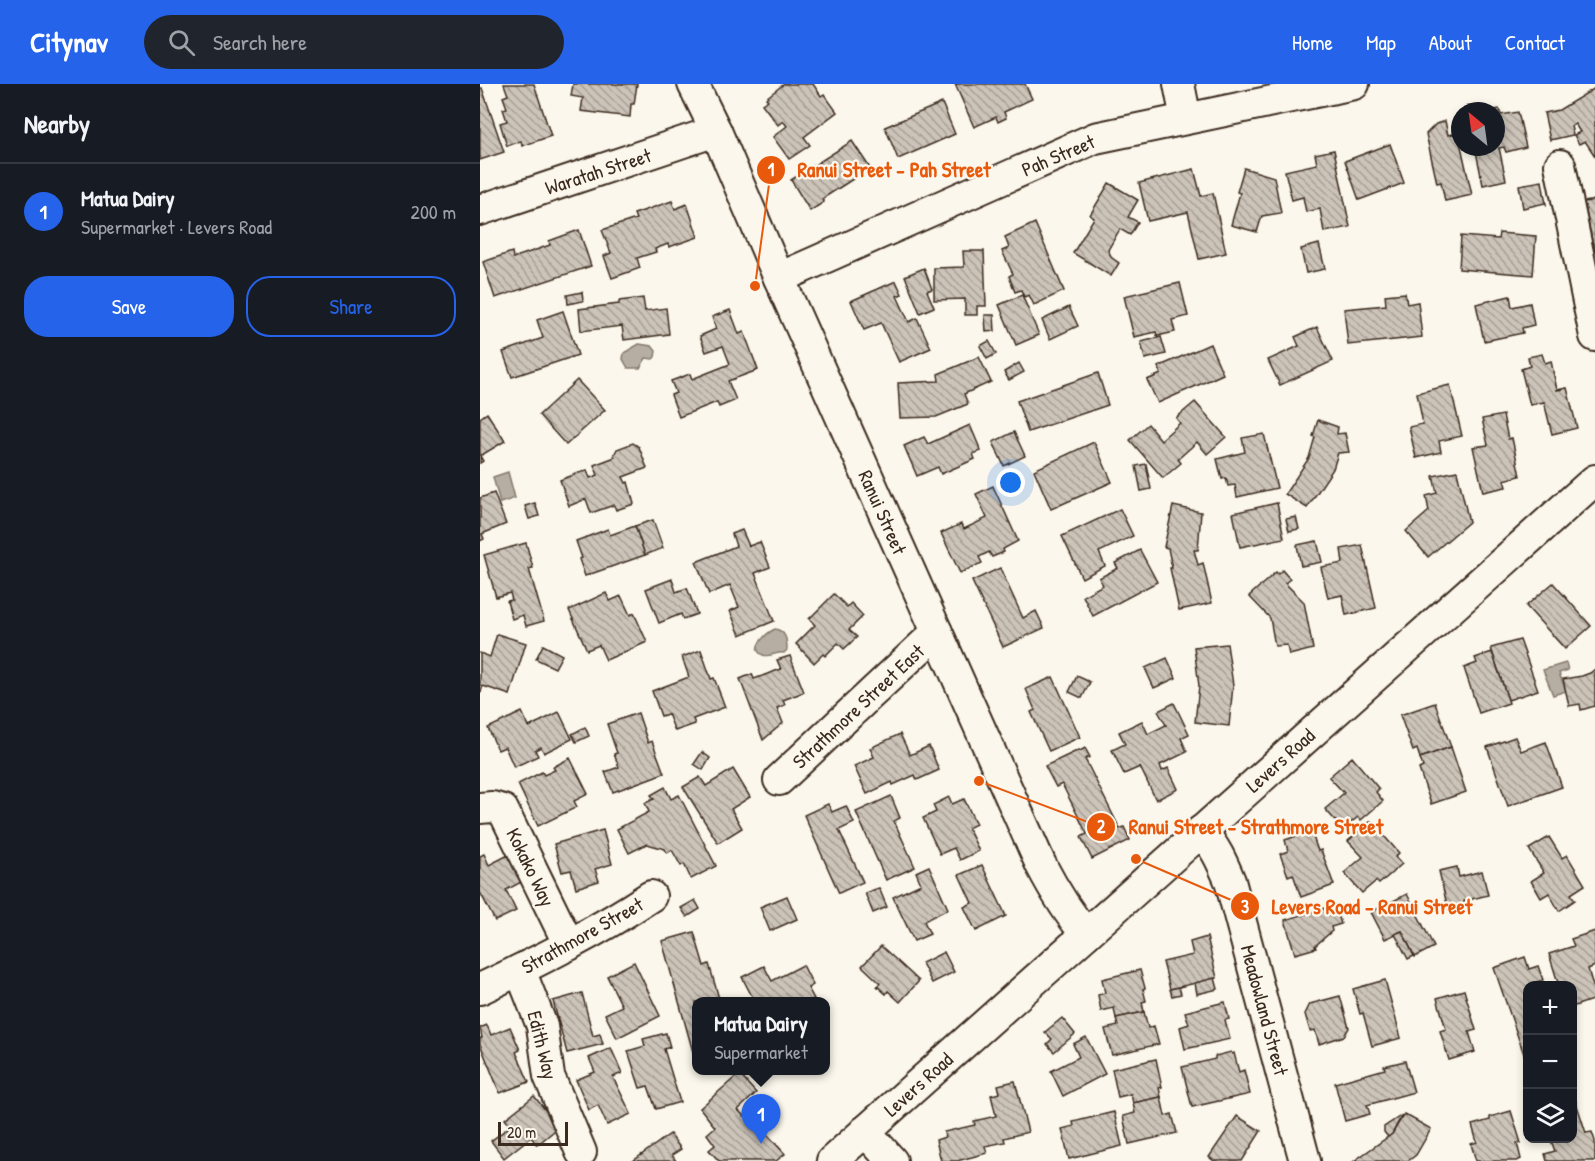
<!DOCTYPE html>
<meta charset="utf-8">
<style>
:root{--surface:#171b24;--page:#20242c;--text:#f1f3f6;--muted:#9ea1a6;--line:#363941;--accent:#2563eb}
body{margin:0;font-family:"Patrick Hand",sans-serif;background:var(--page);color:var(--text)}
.controls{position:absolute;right:18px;bottom:18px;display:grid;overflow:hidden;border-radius:12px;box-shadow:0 3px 9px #0003}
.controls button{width:54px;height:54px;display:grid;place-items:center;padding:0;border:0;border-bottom:2px solid var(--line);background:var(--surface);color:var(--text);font:30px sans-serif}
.compass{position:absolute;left:971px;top:18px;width:54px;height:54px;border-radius:50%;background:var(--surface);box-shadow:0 3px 9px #0003;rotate:331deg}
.scale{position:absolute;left:18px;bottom:15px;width:70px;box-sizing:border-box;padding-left:6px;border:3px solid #3b2a1e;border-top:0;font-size:16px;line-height:21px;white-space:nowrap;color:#3b2a1e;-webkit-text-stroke:4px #fbf7ec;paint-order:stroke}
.you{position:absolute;left:531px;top:399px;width:21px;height:21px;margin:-15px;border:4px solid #fff;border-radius:50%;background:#1a73e8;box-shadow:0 0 0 9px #1a73e833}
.badge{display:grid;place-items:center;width:39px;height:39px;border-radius:50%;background:var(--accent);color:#fff;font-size:20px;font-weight:700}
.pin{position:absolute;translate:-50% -50px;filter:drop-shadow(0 2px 3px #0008)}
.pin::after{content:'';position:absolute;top:32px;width:21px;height:18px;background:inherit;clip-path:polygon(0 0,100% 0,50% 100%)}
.popup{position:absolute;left:212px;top:913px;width:138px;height:78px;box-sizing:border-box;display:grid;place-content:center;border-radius:12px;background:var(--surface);filter:drop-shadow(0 2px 4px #0005);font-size:20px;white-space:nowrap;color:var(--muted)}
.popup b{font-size:22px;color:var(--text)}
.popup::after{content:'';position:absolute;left:50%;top:100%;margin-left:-12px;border:12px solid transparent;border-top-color:var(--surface)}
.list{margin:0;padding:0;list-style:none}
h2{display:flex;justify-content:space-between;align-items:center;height:78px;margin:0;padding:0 24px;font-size:26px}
h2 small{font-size:20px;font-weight:400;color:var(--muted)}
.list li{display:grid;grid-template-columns:39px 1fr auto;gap:18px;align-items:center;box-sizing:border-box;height:96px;padding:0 24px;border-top:2px solid var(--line)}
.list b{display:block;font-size:22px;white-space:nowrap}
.list p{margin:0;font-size:20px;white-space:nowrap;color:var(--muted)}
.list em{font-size:20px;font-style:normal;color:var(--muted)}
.actions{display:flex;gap:12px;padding:18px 24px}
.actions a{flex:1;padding:14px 0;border:2px solid var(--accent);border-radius:24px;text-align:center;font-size:21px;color:var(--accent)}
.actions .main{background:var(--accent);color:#fff}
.icon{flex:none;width:33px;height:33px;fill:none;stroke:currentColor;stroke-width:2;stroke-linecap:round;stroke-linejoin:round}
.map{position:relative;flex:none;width:1115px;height:1077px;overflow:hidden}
header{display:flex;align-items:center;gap:36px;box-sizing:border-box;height:84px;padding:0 30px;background:var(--accent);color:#fff}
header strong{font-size:28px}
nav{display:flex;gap:33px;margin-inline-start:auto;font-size:21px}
.search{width:420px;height:54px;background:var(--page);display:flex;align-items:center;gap:15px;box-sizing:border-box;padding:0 21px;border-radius:33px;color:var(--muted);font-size:22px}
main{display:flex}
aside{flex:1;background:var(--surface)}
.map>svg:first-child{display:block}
.water{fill:#b6aea2;stroke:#85796d;stroke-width:1.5}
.building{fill:url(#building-back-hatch);stroke:#3b2a1e;stroke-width:1.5}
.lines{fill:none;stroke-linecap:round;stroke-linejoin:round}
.minor-casing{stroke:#3b2a1e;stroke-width:34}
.minor{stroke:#fbf7ec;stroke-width:30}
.labels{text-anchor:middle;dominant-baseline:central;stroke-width:4.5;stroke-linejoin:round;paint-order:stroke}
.street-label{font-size:20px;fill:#3b2a1e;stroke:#fbf7ec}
.leader{fill:none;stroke:#e8590c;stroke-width:2}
.callout-dot{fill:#e8590c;stroke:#fbf7ec;stroke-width:2}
.mark-label{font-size:18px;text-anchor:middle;font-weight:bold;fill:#fff}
.callout-label{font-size:21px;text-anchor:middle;font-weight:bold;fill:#e8590c;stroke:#fbf7ec;stroke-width:4.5;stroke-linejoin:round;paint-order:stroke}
</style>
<header>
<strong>Citynav</strong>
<div class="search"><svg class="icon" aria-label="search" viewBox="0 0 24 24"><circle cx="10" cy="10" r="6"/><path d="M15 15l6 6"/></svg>Search here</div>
<nav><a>Home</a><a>Map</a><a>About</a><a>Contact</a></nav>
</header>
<main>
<aside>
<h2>Nearby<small></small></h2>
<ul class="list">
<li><span class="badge">1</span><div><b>Matua Dairy</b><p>Supermarket · Levers Road</p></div><em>200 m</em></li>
</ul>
<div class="actions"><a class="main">Save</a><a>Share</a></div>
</aside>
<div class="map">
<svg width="1115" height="1077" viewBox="0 0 1115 1077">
<defs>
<pattern id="building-back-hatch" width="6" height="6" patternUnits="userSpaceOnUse" patternTransform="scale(1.5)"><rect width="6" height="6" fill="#ccc4b9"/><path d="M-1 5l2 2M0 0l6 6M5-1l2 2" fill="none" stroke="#a79f96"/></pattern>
</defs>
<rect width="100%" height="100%" fill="#fbf7ec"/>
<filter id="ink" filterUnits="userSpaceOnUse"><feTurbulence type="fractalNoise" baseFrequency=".0167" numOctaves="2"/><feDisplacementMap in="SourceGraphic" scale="12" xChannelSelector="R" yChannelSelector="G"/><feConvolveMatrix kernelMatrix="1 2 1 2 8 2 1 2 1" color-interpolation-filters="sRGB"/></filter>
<g filter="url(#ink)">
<g class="water">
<polygon points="159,260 172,262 176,267 175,273 173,275 166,274 160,284 148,284 143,275 144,269"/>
<polygon points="28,388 35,414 20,419 13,393"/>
<path d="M 295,545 C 306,547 307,556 307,566 L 304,569 C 296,567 290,574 283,571 C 268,565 288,548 295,545 Z"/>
<polygon points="1086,579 1088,586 1079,589 1086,607 1073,611 1063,586"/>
</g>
<g class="building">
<polygon points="24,0 54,0 71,52 42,62 41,57 27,62 20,39 27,37 23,25 27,24 23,13 28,11"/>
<polygon points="93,0 157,0 154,20 151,20 150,33 101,27 103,14 91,12"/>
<polygon points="304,0 333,0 341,12 344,10 357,28 324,53 330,61 309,75 293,53 307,42 303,37 298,41 282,20 288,16 286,14"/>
<polygon points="475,0 545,0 552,15 524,28 526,34 518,38 516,33 494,43"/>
<polygon points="0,4 2,4 24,68 0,76"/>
<polygon points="1115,4 1115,72 1105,57 1099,60 1094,51 1100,48 1095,40 1091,42 1093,51 1070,56 1064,29 1079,26"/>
<polygon points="462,19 475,50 418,75 405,43"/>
<polygon points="1019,25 1021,31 1038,28 1046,63 1026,68 1024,63 1019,64 1026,96 1003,101 995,63 1016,63 1016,27 1009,27"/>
<polygon points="965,37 968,51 978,49 992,111 965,117 961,98 957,99 946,50 956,40"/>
<polygon points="372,57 390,84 348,111 342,115 344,118 330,127 311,96"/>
<polygon points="910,60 924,99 879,116 865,77"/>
<polygon points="854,66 870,143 844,148 840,125 826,128 823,113 812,116 805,87 837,80 835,70"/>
<polygon points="764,84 794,93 801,129 782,132 777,148 751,141 760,109 757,108"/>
<polygon points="714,85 721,112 733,109 746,169 719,175 708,128 668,137 659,99"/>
<polygon points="1062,97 1066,120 1065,119 1043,124 1039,101"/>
<polygon points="629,99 658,116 648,133 658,138 650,151 640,145 628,166 632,174 639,179 631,192 593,169 614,134 610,131"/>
<polygon points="1115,116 1115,172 1104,118"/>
<polygon points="192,117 195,125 207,120 218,153 189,163 188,160 175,165 176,168 157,174 160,184 132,194 124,172 131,169 122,146 156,135 154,130"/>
<polygon points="555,139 584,207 554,221 549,211 544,213 541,206 535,208 529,192 533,190 522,167 529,164 525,153"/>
<polygon points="99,146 111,182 15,214 3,178 32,168 33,174 70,161 69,157"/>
<polygon points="1019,149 1056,152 1053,191 979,185 981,152 1018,155"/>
<polygon points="839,160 845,185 826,189 821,165"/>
<polygon points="483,167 504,167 506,222 497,222 497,231 485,231 485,215 454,216 454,184 484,183"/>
<polygon points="444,184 452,205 447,207 454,223 440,229 425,192"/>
<polygon points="416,197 422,210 417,212 429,238 437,234 451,264 419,278 401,239 384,246 371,217"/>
<polygon points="700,199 708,232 692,236 695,248 677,252 676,248 654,253 644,212"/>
<polygon points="102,208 103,217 88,220 87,211"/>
<polygon points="925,209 927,220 938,218 942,253 868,261 864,225 906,221 905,211"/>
<polygon points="542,211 559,251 536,261 519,221"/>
<polygon points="1030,212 1032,223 1050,219 1054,241 1042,244 1043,249 1004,257 996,220"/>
<polygon points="163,214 165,227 186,224 189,250 144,256 142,242 101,247 99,225 139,220 139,217"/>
<polygon points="589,223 598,242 570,255 562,236"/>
<polygon points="250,226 259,250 264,248 278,286 248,297 256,316 239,323 237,318 199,333 191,311 196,309 191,297 210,290 212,295 250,280 243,262 226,268 220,252 236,245 232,233"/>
<polygon points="83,227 98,271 32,293 23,268 63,254 57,236"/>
<polygon points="505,231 514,231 515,247 506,248"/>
<polygon points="837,243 853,277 800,301 788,276 819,262 815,253"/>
<polygon points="681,253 686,270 665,275 661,258"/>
<polygon points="509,257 516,270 507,275 500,262"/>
<polygon points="730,260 743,290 678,319 667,296 681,290 678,283"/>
<polygon points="1062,270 1065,279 1071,277 1077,306 1087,304 1097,344 1072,350 1064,318 1050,321 1041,285 1050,282 1048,273"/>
<polygon points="499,273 511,298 484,310 488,320 456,333 420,334 418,299 459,297 458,290"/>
<polygon points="539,279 544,288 529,296 524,288"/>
<polygon points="618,289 628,321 548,348 537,317"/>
<polygon points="97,296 125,326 86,361 59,331"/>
<polygon points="970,301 982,352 959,357 961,368 936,374 929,343 943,340 937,309"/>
<polygon points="715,318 746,353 727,370 717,358 698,375 701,379 683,394 650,356 668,340 681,356 700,339 696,334"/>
<polygon points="7,329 25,357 0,372 3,377 0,379 0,334"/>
<polygon points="1023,331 1028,355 1032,354 1040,392 1024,396 1026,403 1003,408 993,363 1008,361 1002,335"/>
<polygon points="838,336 858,343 857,350 865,349 869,368 858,369 853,385 827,424 805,410 829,374 835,353 833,352"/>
<polygon points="490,341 501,367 493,370 495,375 461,390 458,383 437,392 424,362 444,353 448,360"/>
<polygon points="534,348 545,372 524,382 513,358"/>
<polygon points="784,350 797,404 757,413 755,401 748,402 746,394 742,395 737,375 765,368 762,354"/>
<polygon points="614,358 632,398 571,425 554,386"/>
<polygon points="153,359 159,363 167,384 143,393 146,399 148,398 154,420 136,426 134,421 111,429 106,415 89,422 80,396 107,386 110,394 118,391 114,381 135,373 134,371 137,365"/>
<polygon points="666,380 671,405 661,407 656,382"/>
<polygon points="977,387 989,438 948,473 926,447 949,427 946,412 957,409 953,392"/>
<polygon points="513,402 538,457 523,465 524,468 512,473 509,468 499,473 502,479 480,489 461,449 481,440 484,445 507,434 496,410"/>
<polygon points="14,409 26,440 2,450 4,455 0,457 0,414"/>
<polygon points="55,419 59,432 49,435 45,422"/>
<polygon points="797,419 804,454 760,463 753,429"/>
<polygon points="693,422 721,428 718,466 714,466 718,481 723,479 732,519 699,526 690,484 692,484 688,464 684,463"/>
<polygon points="640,425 653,452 619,468 625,482 602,494 582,452"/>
<polygon points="816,433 819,445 809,447 806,435"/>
<polygon points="173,436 183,464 165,471 155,442"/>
<polygon points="155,442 165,471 105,492 99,475 102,474 96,457 128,445 130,451"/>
<polygon points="262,446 269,462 280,458 290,483 275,489 294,537 260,551 250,527 259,523 250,501 229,510 216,478 256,462 252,450"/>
<polygon points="837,457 842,478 821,482 817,461"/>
<polygon points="46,459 53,484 49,485 64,537 46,542 43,531 32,535 27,517 32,516 30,509 16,513 4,471"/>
<polygon points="882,461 896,524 866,531 862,511 848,514 841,483 863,479 861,465"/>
<polygon points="660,466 677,498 613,532 603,512 623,501 619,494 638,484 635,479"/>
<polygon points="520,484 543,534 556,527 564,544 523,563 492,497"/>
<polygon points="802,486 810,495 805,499 824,518 833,565 809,571 807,561 795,562 790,534 769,512 796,488 798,490"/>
<polygon points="192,495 196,508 207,504 217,530 203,535 201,530 179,539 166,505"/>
<polygon points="1073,499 1111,542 1085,565 1046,522"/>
<polygon points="126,509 130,517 141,512 150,531 154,529 167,558 126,576 119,561 107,566 89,526"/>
<polygon points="354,510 367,523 371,519 383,532 369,546 377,553 364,565 358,559 345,572 343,570 334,579 316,560 335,541 329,535"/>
<polygon points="17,550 46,559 30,611 3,602 1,608 0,607 0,569 10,573"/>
<polygon points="1040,556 1058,606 1028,616 1011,564"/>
<polygon points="747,560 753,601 749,642 715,638 719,602 714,563"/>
<polygon points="63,561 82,571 75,584 56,575"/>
<polygon points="221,566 231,595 234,594 245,623 213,635 215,640 195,647 188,630 181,632 172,607 209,593 202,573"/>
<polygon points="1012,568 1029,619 999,629 984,584 997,579 995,574"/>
<polygon points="310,572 324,608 303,616 305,621 297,624 303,639 283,656 260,595 272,590 274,595 301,585 297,576"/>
<polygon points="687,574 696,594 674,604 665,584"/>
<polygon points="1115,585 1115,622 1101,626 1100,620 1089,622 1083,595 1102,592 1110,589"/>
<polygon points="597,592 610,598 602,614 589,608"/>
<polygon points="573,593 600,653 569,667 551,628 555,626 546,605"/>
<polygon points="694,619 709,650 701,654 707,668 680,681 682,687 688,684 698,705 676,716 660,683 644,690 632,666 645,660 639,648 662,637 668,650 686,641 678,627"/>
<polygon points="955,619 971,663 940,674 937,665 933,667 920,631"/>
<polygon points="42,628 49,643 79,628 92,655 64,669 61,663 55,666 58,672 34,683 25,663 18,666 8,644"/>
<polygon points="158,629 168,659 172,657 184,689 133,708 125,688 139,683 134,670 137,669 127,640"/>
<polygon points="105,643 109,652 96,658 92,650"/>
<polygon points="420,650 430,671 449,662 459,686 437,696 435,691 413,701 412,698 387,710 374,682 394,673 390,664"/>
<polygon points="1035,653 1041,667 1066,658 1082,703 1028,722 1007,663"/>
<polygon points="971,663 986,708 951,720 939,685 943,683 940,674"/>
<polygon points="605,664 610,673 605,675 640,745 644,743 650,756 612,775 601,753 607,750 582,700 576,703 565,682 599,666 600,667"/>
<polygon points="222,668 230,674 223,686 214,680"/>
<polygon points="872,673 899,705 896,708 903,717 881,736 878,733 863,745 845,725 864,709 849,693"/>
<polygon points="90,674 108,710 94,717 97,723 58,742 38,700 62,688 64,691 75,686 73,683"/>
<polygon points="253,685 270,713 251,725 262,744 238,759 203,703 220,693 226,702"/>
<polygon points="185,703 191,715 199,711 236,782 211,795 204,780 201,782 192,766 187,769 185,765 167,760 149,769 137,745 169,728 165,719 174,715 171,711"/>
<polygon points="411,712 420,734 414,737 435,783 406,796 376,728"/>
<polygon points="469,713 472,720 484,715 496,740 488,744 499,767 480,776 474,764 460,770 443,734 456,728 453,721"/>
<polygon points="348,720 352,728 366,722 374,739 359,746 383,798 359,809 324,731"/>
<polygon points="891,737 919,769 915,773 922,780 899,800 896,797 882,809 864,789 883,773 868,757"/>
<polygon points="123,746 132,780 115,785 119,797 96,804 91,786 82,788 74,760"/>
<polygon points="831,747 838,767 841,766 854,801 821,813 813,790 808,792 800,770 808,767 805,756"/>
<polygon points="1069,753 1082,774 1087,771 1105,801 1091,810 1095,816 1079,827 1069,809 1061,814 1051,797 1064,789 1049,765"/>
<polygon points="34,768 47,795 26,806 36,827 15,837 0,808 0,772 4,770 9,781"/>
<polygon points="502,781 526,832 496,847 484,823 492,819 479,791"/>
<polygon points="449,782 468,825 444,837 450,850 434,857 413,813 441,800 436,788"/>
<polygon points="977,783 979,793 1002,787 1008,811 984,817 985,821 968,825 959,787"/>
<polygon points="399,804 407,823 393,829 385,809"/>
<polygon points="927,810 954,863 935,873 922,847 905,855 891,828"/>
<polygon points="307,812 317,835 290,847 280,823"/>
<polygon points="215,816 220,825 207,833 201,824"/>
<polygon points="855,821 861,840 851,843 852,847 835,862 836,864 815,870 805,836"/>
<polygon points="922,847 934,872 928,875 915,850"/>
<polygon points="1115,847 1115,882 1108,885 1115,909 1115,915 1092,923 1092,902 1079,902 1069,870 1094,862 1091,855"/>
<polygon points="214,848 224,882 229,880 240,918 216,918 216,975 215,975 182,857"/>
<polygon points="727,853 737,894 690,905 683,878 713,871 710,858"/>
<polygon points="401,862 439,897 420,918 408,907 406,910 397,902 400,899 382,882"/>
<polygon points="464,868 474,888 452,899 442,879"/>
<polygon points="1045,873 1049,885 1058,882 1063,896 1054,899 1054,902 1048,902 1048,976 1046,976 1014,884"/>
<polygon points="154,878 180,932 137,954 125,930 142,922 127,892"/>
<polygon points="323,881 333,901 328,904 334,915 328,918 275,918 262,893 284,882 292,897"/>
<polygon points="660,886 665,904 663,905 666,917 662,918 664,928 636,934 634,924 621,927 618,911 625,909 622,895"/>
<polygon points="735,894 738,905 717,910 715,899"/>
<polygon points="905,896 921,954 892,962 883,929 880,930 873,905"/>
<polygon points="699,903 701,910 692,912 690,905"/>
<polygon points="984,906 996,946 989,948 995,968 969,976 960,947 966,945 957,914"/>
<polygon points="102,909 113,952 120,950 123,960 87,969 73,917"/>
<polygon points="860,912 869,944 864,952 839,960 835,946 830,947 825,930 830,920"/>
<polygon points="745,918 749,935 745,936 750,955 705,965 700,943 709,940 705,928"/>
<polygon points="664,928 668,944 674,942 679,960 632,971 625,945 638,942 636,934"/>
<polygon points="582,934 595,950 574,968 567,960 572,955 565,948"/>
<polygon points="7,941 11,951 30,943 40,966 36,968 49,998 20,1009 0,960 0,954 2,954 0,944"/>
<polygon points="186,949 190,963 184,965 200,1018 176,1025 168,1002 160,1004 148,967 165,962 163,955"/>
<polygon points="606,953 625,990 583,1012 571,987 599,973 593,960"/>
<polygon points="131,964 142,989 133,993 151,1030 127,1041 118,1021 109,1026 96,996 115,988 109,974"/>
<polygon points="751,968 752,970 754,969 759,988 764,986 770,1010 712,1023 702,983 735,975 735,972"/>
<polygon points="676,975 682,1003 679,1004 681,1013 653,1019 651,1010 638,1013 632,985"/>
<polygon points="925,977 934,1008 887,1021 890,1030 865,1037 855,999 905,985 904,982"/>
<polygon points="259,990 276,1009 258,1026 264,1032 268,1029 305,1070 296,1077 239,1077 229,1066 235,1061 227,1050 235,1043 220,1024"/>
<polygon points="535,997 548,1048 524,1054 525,1058 505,1062 507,1069 477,1077 461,1077 456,1056 465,1053 464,1048 495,1041 494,1037 516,1032 511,1011 520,1009 518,1001"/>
<polygon points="54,1012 79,1043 57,1061 51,1053 24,1074 11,1057 30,1042 25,1035"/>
<polygon points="1092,1012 1094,1012 1106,1049 1112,1048 1115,1057 1115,1077 1067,1077 1065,1070 1075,1067 1070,1054 1092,1054"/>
<polygon points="681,1013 685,1032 692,1030 697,1049 649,1060 643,1032 655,1029 653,1019"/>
<polygon points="1031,1027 1041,1059 1037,1059 1041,1075 1037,1077 996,1077 991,1060 997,1058 992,1041 1010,1036 1010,1033"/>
<polygon points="634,1028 642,1062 589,1075 582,1045 594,1042 593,1038"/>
<polygon points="924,1030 951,1045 936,1071 928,1077 874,1077 912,1050"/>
<polygon points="922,1031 912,1050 908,1053 904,1048 904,1043"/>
<polygon points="757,1032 781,1047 762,1077 734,1077 729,1073"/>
<polygon points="190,1050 201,1065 192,1071 196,1077 153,1077"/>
</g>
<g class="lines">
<g class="minor-casing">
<g id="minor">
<path d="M 213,0 L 236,47 L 299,194 L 561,781 C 574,806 588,829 606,850"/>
<polyline points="699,0 706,35"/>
<polyline points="1080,81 1115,252"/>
<polyline points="0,126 236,47"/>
<polyline points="299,194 615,54 874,0"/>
<polyline points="299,696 457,548"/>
<polyline points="0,724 12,723 23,726 89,861"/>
<path d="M 721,747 C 735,762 742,778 750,797 L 825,1077"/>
<polyline points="40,886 62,942 69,992 101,1068"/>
<path d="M 0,905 C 59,877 117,848 171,812"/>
<polyline points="385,1047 412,1077"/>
<polyline points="352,1077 1115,396"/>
</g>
</g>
<use href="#minor" class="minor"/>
</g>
</g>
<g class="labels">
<g class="street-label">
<text transform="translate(578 71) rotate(-23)">Pah Street</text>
<text transform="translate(118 87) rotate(-18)">Waratah Street</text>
<text transform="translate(403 428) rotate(66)">Ranui Street</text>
<text transform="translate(378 622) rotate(-43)">Strathmore Street East</text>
<text transform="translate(800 676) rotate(-42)">Levers Road</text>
<text transform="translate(51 783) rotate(64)">Kokako Way</text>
<text transform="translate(102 851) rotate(-29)">Strathmore Street</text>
<text transform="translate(785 926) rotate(75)">Meadowland Street</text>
<text transform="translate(63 961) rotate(76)">Edith Way</text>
<text transform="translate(438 1000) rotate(-42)">Levers Road</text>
</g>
</g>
<path class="leader" d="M275 202L291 86M499 697L621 743M656 775L765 822"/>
<g class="callout-dot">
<circle cx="275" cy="202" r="6"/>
<circle cx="499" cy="697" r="6"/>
<circle cx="656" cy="775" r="6"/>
<circle cx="291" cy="86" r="15"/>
<circle cx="621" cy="743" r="15"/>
<circle cx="765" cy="822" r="15"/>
</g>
<g class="mark-label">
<text x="291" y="92">1</text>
<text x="621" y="749">2</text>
<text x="765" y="829">3</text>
</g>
<g class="callout-label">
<text x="414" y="93">Ranui Street - Pah Street</text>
<text x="776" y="750">Ranui Street - Strathmore Street</text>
<text x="892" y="830">Levers Road - Ranui Street</text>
</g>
</svg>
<div class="controls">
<button>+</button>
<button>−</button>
<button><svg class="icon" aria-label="layers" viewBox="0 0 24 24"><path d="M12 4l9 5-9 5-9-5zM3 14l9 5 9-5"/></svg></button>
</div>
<svg class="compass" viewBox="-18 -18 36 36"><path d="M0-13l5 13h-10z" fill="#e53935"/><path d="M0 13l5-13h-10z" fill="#9ea1a6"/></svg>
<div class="scale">20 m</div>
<div class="you"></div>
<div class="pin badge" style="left:281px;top:1060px">1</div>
<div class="popup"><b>Matua Dairy</b>Supermarket</div>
</div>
</main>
